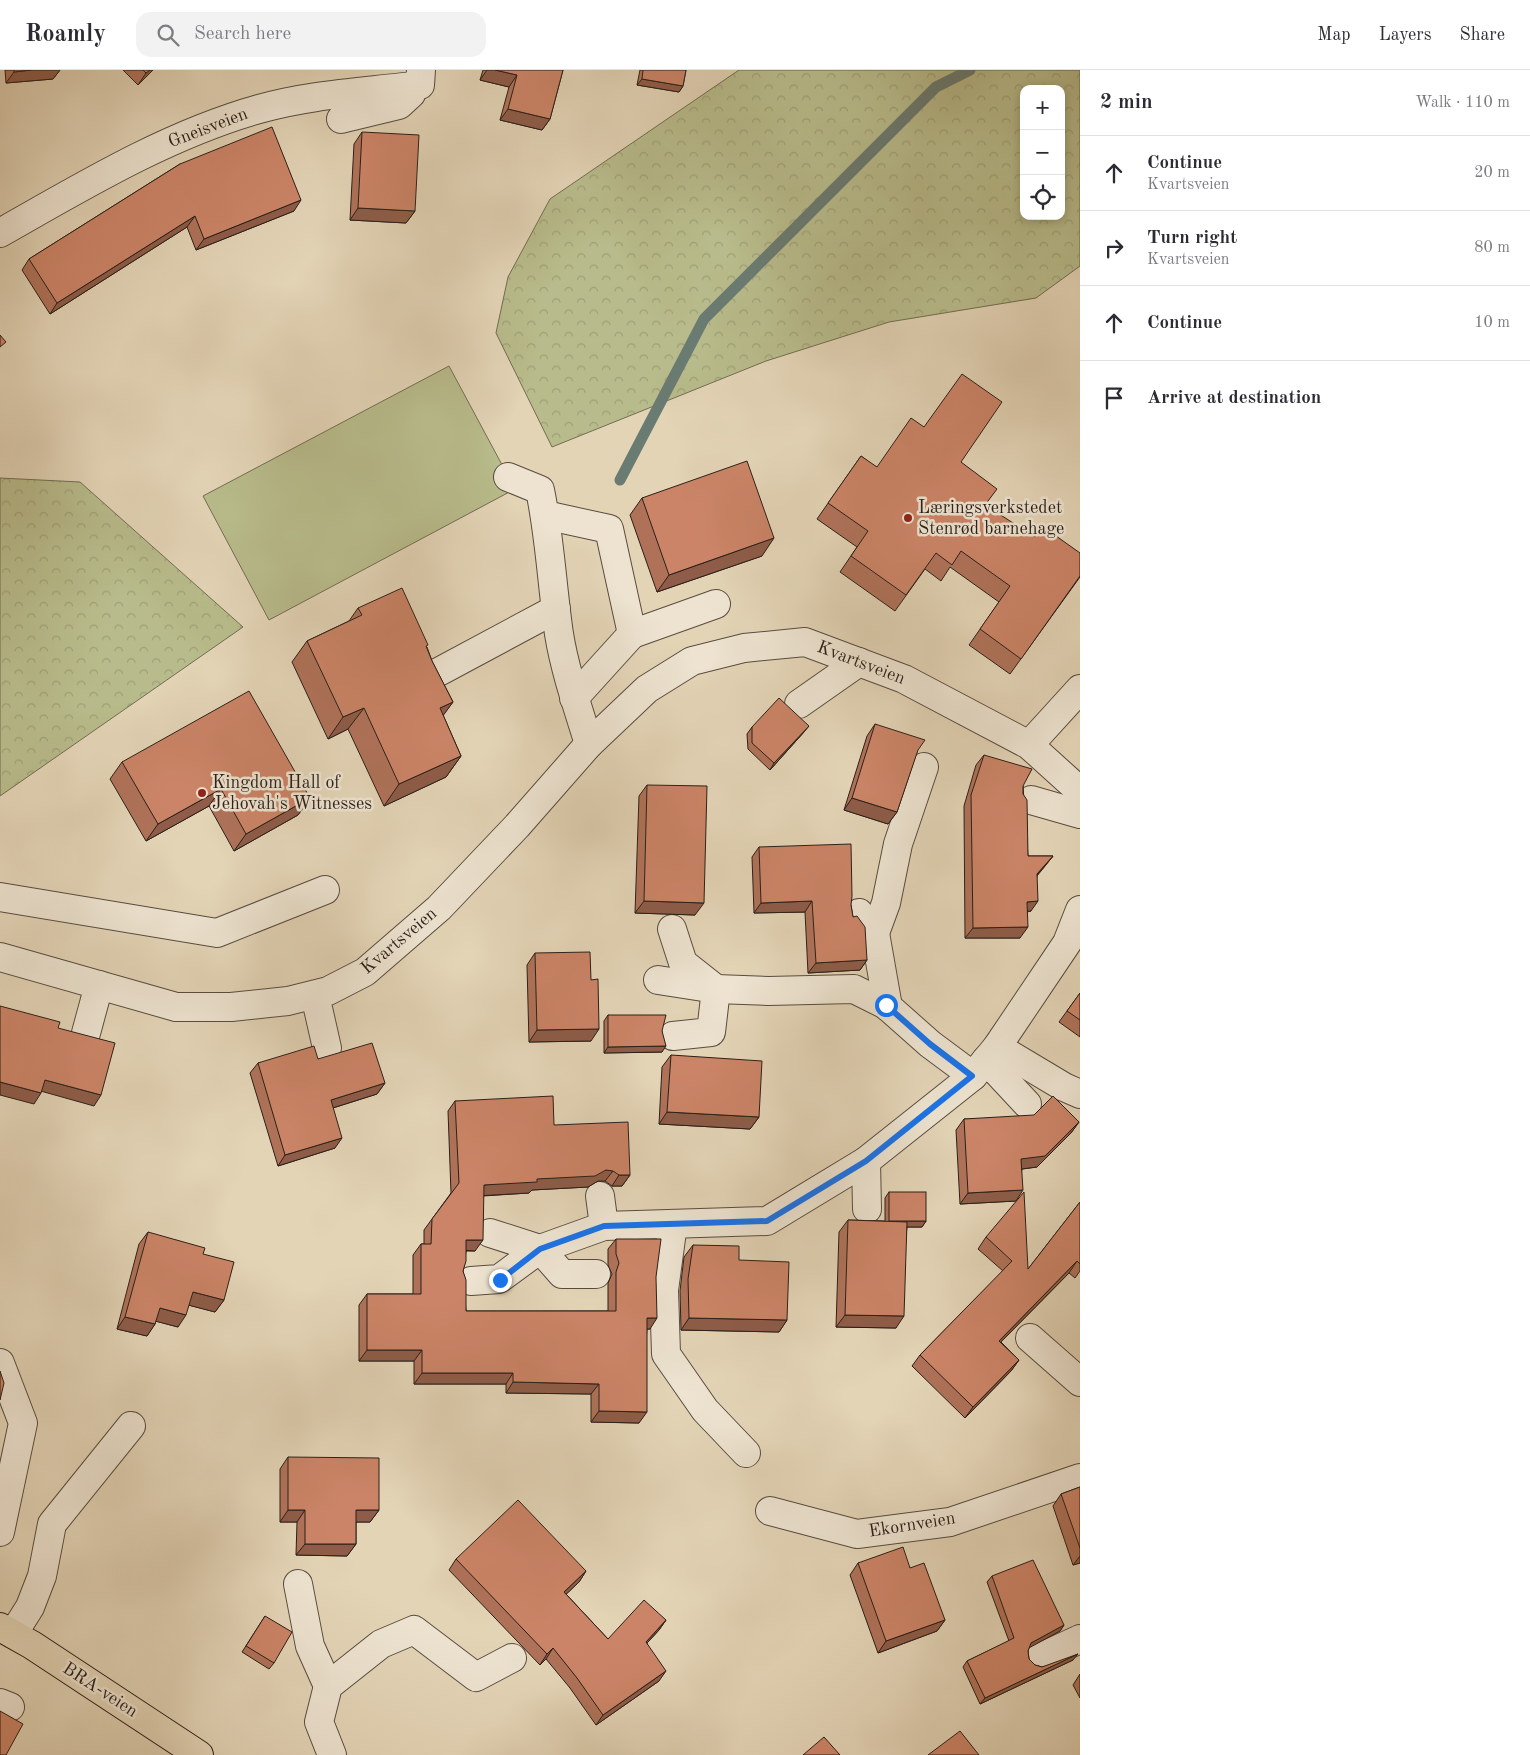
<!DOCTYPE html>
<meta charset="utf-8">
<style>
:root{--surface:#fff;--page:#f2f2f3;--text:#2b2b33;--muted:#7c7c81;--line:#e1e1e2}
body{margin:0;font-family:"Old Standard TT",serif;background:var(--page);color:var(--text)}
.controls{position:absolute;right:15px;top:15px;display:grid;overflow:hidden;border-radius:10px;box-shadow:0 2px 8px #0003}
.controls button{width:45px;height:45px;display:grid;place-items:center;padding:0;border:0;border-bottom:1px solid var(--line);background:var(--surface);color:var(--text);font:25px sans-serif}
.stop{position:absolute;width:15px;height:15px;margin:-11px;border:4px solid #1a73e8;border-radius:50%;background:#fff}
.stop.end{background:#1a73e8;border-color:#fff;box-shadow:0 1px 5px #0008}
.list{margin:0;padding:0;list-style:none}
h2{display:flex;justify-content:space-between;align-items:center;height:65px;margin:0;padding:0 20px;font-size:21px}
h2 small{font-size:16px;font-weight:400;color:var(--muted)}
.list li{display:grid;grid-template-columns:32px 1fr auto;gap:15px;align-items:center;box-sizing:border-box;height:75px;padding:0 20px;border-top:1px solid var(--line)}
.list b{display:block;font-size:19px;white-space:nowrap}
.list p{margin:0;font-size:16px;white-space:nowrap;color:var(--muted)}
.list em{font-size:16px;font-style:normal;color:var(--muted)}
.icon{flex:none;width:28px;height:28px;fill:none;stroke:currentColor;stroke-width:2;stroke-linecap:round;stroke-linejoin:round}
.map{position:relative;flex:none;width:1080px;height:1685px;overflow:hidden}
header{display:flex;align-items:center;gap:30px;box-sizing:border-box;height:70px;padding:0 25px;background:var(--surface);border-bottom:1px solid var(--line)}
header strong{font-size:24px}
nav{display:flex;gap:28px;margin-inline-start:auto;font-size:18px}
.search{width:350px;height:45px;background:var(--page);display:flex;align-items:center;gap:12px;box-sizing:border-box;padding:0 18px;border-radius:15px;color:var(--muted);font-size:19px}
main{display:flex}
aside{flex:1;background:var(--surface)}
.map>svg:first-child{display:block}
.forest{fill:url(#forest-crowns);stroke:#716d52;fill-rule:evenodd}
.park{fill:#b8bb8b;stroke:#716d52}
.lines{fill:none;stroke-linecap:round;stroke-linejoin:round}
.stream{stroke:#6a7b72;stroke-width:11}
.minor-casing{stroke:#584c40;stroke-width:30}
.major-casing{stroke:#2a1f19;stroke-width:30}
.minor{stroke:#ede3d0;stroke-width:28}
.major{stroke:#e3d4b6;stroke-width:28}
.wall{fill:#af7259;stroke:#2a1f19}
.shaded-wall{fill:#8e5c48;stroke:#2a1f19}
.building{fill:#cb8467;stroke:#2a1f19}
.route{stroke:#1a73e8;stroke-width:6}
.poi-dot{fill:#8f2418;stroke:#ede3d0;stroke-width:2}
.labels{text-anchor:middle;dominant-baseline:central;stroke-width:5;stroke-linejoin:round;paint-order:stroke}
.street-label{font-size:18px;fill:#2a1f19;stroke:#ede3d0}
.poi-label{font-size:18px;fill:#2a1f19;stroke:#ede3d0;text-anchor:start}
</style>
<header>
<strong>Roamly</strong>
<div class="search"><svg class="icon" aria-label="search" viewBox="0 0 24 24"><circle cx="10" cy="10" r="6"/><path d="M15 15l6 6"/></svg>Search here</div>
<nav><a>Map</a><a>Layers</a><a>Share</a></nav>
</header>
<main>
<div class="map">
<svg width="1080" height="1685" viewBox="0 0 1080 1685">
<defs>
<pattern id="forest-crowns" width="20" height="18" patternUnits="userSpaceOnUse" patternTransform="scale(1.25)"><rect width="20" height="18" fill="#b8bb8b"/><path d="M2 6a3 3 0 1 1 6 0M12 15a3 3 0 1 1 6 0" fill="none" stroke="#9ea077"/></pattern>
</defs>
<rect width="100%" height="100%" fill="#e3d4b6"/>
<filter id="stains"><feTurbulence type="fractalNoise" baseFrequency=".004" numOctaves="4"/><feColorMatrix values="0 0 0 0 .2 0 0 0 0 .09 0 0 0 0 .02 0 0 0 .5 -.17"/></filter>
<radialGradient id="worn" r=".72"><stop offset=".6" stop-color="#630" stop-opacity="0"/><stop offset="1" stop-color="#630" stop-opacity=".3"/></radialGradient>
<g class="forest">
<path d="M 739,0 L 1080,0 L 1080,196 L 1036,228 L 889,252 L 766,291 L 552,377 L 496,263 L 508,207 L 550,129 ZM 1024,19 L 1061,19 L 1061,146 L 1024,146 Z"/>
<polygon points="0,408 80,412 243,557 0,726"/>
</g>
<polygon class="park" points="449,296 515,419 269,550 203,426"/>
<g class="lines">
<polyline class="stream" points="620,410 704,249 936,17 970,0"/>
<g class="minor-casing">
<g id="minor">
<polyline points="341,49 399,35 411,24"/>
<path d="M 0,163 C 83,116 167,65 259,39 C 311,24 367,22 420,15 L 421,0"/>
<path d="M 508,407 L 540,420 C 550,468 552,516 559,564 C 565,601 578,638 589,674"/>
<polyline points="545,445 609,459 632,564 716,534"/>
<polyline points="431,606 556,539"/>
<polyline points="574,628 632,564"/>
<polyline points="799,634 859,592"/>
<polyline points="1029,675 1080,619"/>
<polyline points="1031,730 1080,744"/>
<polyline points="0,827 217,863 325,820"/>
<polyline points="859,843 875,863 888,937"/>
<polyline points="672,859 683,893 716,919 711,962 673,966"/>
<polyline points="875,863 886,833 898,774 924,697"/>
<polyline points="0,887 176,937 231,937 288,931 328,921 365,902 439,838 517,756 589,674 647,619 692,591 744,578 805,572 904,609 1029,675 1080,721"/>
<polyline points="658,910 716,919 768,921 854,919 886,935 930,974 973,1006"/>
<polyline points="315,925 327,978"/>
<polyline points="86,963 99,915"/>
<polyline points="997,977 1064,1017 1080,1024"/>
<polyline points="986,990 1027,1034"/>
<polyline points="866,1091 867,1139"/>
<polyline points="600,1126 604,1156"/>
<polyline points="673,1154 664,1220 666,1284 705,1340 746,1383"/>
<polyline points="490,1163 540,1179 562,1204 596,1204"/>
<polyline points="471,1211 499,1209 540,1179 604,1156 767,1151 866,1091 973,1006 997,977 1067,873 1080,840"/>
<polyline points="1030,1268 1080,1312"/>
<polyline points="0,1293 23,1353 0,1462"/>
<polyline points="770,1441 857,1464 950,1452 1080,1408"/>
<polyline points="298,1514 310,1576 328,1616"/>
<polyline points="13,1564 30,1537 42,1506 52,1454 131,1356"/>
<polyline points="1039,1588 1080,1569"/>
<polyline points="0,1633 10,1637"/>
<polyline points="332,1685 319,1652 328,1616 381,1574 414,1560 476,1607 512,1588"/>
</g>
</g>
<g class="major-casing">
<polyline id="major" points="0,1557 32,1575 199,1685"/>
</g>
<use href="#minor" class="minor"/>
<use href="#major" class="major"/>
</g>
<g class="wall">
<polygon points="5,0 60,0 53,9 6,13"/>
<polygon points="123,0 153,0 138,15"/>
<polygon points="483,0 563,0 550,49 542,60 500,50 509,17 480,10"/>
<polygon points="640,0 686,0 683,16 679,22 637,15"/>
<polygon points="362,62 415,141 406,153 350,150 354,74"/>
<polygon points="180,94 294,141 196,180 187,157 50,244 22,200 29,189"/>
<polygon points="861,386 876,397 961,392 986,436 1080,507 1010,604 969,575 999,532 950,497 941,511 925,499 895,541 840,502 857,477 817,449"/>
<polygon points="642,428 762,486 657,522 630,445"/>
<polygon points="358,538 427,577 432,591 453,632 443,645 461,686 446,707 384,736 348,659 328,669 292,592 307,571 349,551"/>
<polygon points="875,654 917,682 897,742 888,754 844,740 867,666"/>
<polygon points="752,657 804,662 770,700 748,679 747,664"/>
<polygon points="984,685 1023,716 1028,786 1053,786 1037,806 1031,841 1027,842 1020,868 965,868 964,736 976,695"/>
<polygon points="122,692 310,728 298,745 234,781 209,736 146,771 110,709"/>
<polygon points="647,715 695,845 635,843 639,726"/>
<polygon points="759,777 851,835 853,847 867,890 860,900 808,903 805,842 754,843 752,787"/>
<polygon points="535,883 591,971 529,972 527,895"/>
<polygon points="1080,923 1080,967 1059,952"/>
<polygon points="608,945 662,961 662,982 604,983 604,951"/>
<polygon points="671,985 759,1047 750,1059 659,1054 662,997"/>
<polygon points="318,989 385,1013 377,1024 333,1038 335,1078 278,1096 250,1003 258,993"/>
<polygon points="455,1031 554,1055 630,1105 622,1116 612,1116 605,1111 598,1111 588,1117 532,1120 529,1123 483,1126 475,1181 466,1181 463,1201 466,1241 608,1241 608,1213 612,1204 608,1195 608,1179 616,1169 650,1259 647,1259 639,1353 591,1352 591,1324 506,1323 506,1314 414,1314 414,1291 359,1291 359,1235 367,1224 413,1224 413,1185 421,1174 424,1174 424,1160 451,1123 448,1041"/>
<polygon points="964,1049 1079,1052 1071,1063 1037,1097 1022,1099 1016,1131 960,1134 956,1060"/>
<polygon points="889,1122 926,1151 922,1157 907,1157 896,1258 836,1257 839,1162 848,1150 885,1151 885,1128"/>
<polygon points="1080,1132 1080,1201 1075,1208 1069,1203 1001,1272 1019,1290 1011,1301 965,1348 912,1296 920,1285 1003,1201 978,1179 986,1167 1028,1199"/>
<polygon points="148,1162 224,1230 215,1242 189,1235 178,1257 156,1251 155,1254 147,1266 117,1259 139,1174"/>
<polygon points="693,1175 739,1190 787,1250 779,1262 681,1260 680,1221 684,1187"/>
<polygon points="288,1387 379,1440 370,1452 356,1452 356,1474 347,1486 296,1485 297,1452 280,1452 280,1399"/>
<polygon points="1080,1417 1080,1493 1073,1495 1053,1436 1061,1424"/>
<polygon points="456,1489 586,1501 579,1512 566,1524 608,1569 666,1550 659,1560 647,1573 659,1611 596,1655 570,1618 546,1589 540,1595 449,1500"/>
<polygon points="858,1493 910,1498 945,1550 937,1561 878,1583 850,1505"/>
<polygon points="992,1506 1064,1555 1060,1561 1029,1577 1028,1581 1029,1589 1035,1595 1042,1597 1073,1590 980,1634 963,1597 967,1591 1009,1571 987,1512"/>
<polygon points="265,1546 274,1593 269,1599 242,1582"/>
<polygon points="1080,1604 1080,1628 1073,1615"/>
</g>
<g class="shaded-wall">
<polygon points="31,0 60,0 53,9 6,13 14,2"/>
<polygon points="150,0 153,0 138,15 146,3"/>
<polygon points="487,0 495,0 517,5 509,17 480,10"/>
<polygon points="642,9 683,16 679,22 637,15"/>
<polygon points="508,39 550,49 542,60 500,50"/>
<polygon points="301,130 294,141 196,180 204,169"/>
<polygon points="358,138 415,141 406,153 350,150"/>
<polygon points="195,146 187,157 50,244 57,233"/>
<polygon points="774,468 762,486 657,522 669,505"/>
<polygon points="453,632 437,654 440,638"/>
<polygon points="364,638 348,659 328,669 343,647"/>
<polygon points="809,656 804,662 770,700 774,693"/>
<polygon points="461,686 446,707 384,736 399,714"/>
<polygon points="221,719 209,736 146,771 158,754"/>
<polygon points="310,728 298,745 234,781 246,764"/>
<polygon points="852,728 897,742 888,754 844,740"/>
<polygon points="1053,786 1045,796 1029,814 1037,804"/>
<polygon points="644,831 704,833 695,845 635,843"/>
<polygon points="812,831 805,842 754,843 761,833"/>
<polygon points="1038,831 1031,841 1020,842 1027,832"/>
<polygon points="1028,857 1020,868 965,868 973,858"/>
<polygon points="867,890 860,900 808,903 816,893"/>
<polygon points="599,959 591,971 529,972 537,960"/>
<polygon points="666,976 662,982 604,983 608,977"/>
<polygon points="45,1010 101,1025 94,1036 37,1020"/>
<polygon points="0,1012 41,1023 34,1034 0,1025"/>
<polygon points="385,1013 377,1024 323,1041 331,1030"/>
<polygon points="667,1042 759,1047 750,1059 659,1054"/>
<polygon points="1079,1052 1071,1063 1037,1097 1014,1100 1021,1089"/>
<polygon points="342,1068 335,1078 278,1096 285,1085"/>
<polygon points="606,1100 613,1101 605,1111 598,1111 588,1117 532,1120 529,1123 476,1126 484,1115"/>
<polygon points="619,1105 630,1105 622,1116 612,1116"/>
<polygon points="1023,1120 1016,1131 960,1134 968,1123"/>
<polygon points="889,1151 926,1151 922,1157 885,1157"/>
<polygon points="466,1170 483,1170 475,1181 459,1180"/>
<polygon points="1077,1191 1069,1203 991,1282 999,1271"/>
<polygon points="193,1222 224,1230 215,1242 184,1234"/>
<polygon points="160,1238 186,1245 178,1257 151,1250"/>
<polygon points="845,1245 904,1246 896,1258 836,1257"/>
<polygon points="125,1247 155,1254 147,1266 117,1259"/>
<polygon points="647,1248 657,1248 650,1259 640,1259"/>
<polygon points="689,1248 787,1250 779,1262 681,1260"/>
<polygon points="367,1280 422,1280 414,1291 359,1291"/>
<polygon points="1019,1290 1011,1301 965,1348 973,1337"/>
<polygon points="422,1303 513,1303 506,1314 414,1314"/>
<polygon points="513,1312 599,1314 591,1324 506,1323"/>
<polygon points="599,1341 647,1342 639,1353 591,1352"/>
<polygon points="288,1440 305,1440 297,1452 280,1452"/>
<polygon points="356,1440 379,1440 370,1452 347,1452"/>
<polygon points="305,1474 356,1474 347,1486 296,1485"/>
<polygon points="1080,1486 1080,1493 1073,1495"/>
<polygon points="586,1501 579,1512 557,1533 564,1522"/>
<polygon points="666,1550 659,1560 639,1582 646,1572"/>
<polygon points="945,1550 937,1561 878,1583 886,1571"/>
<polygon points="1064,1555 1060,1561 1027,1579 1031,1573"/>
<polygon points="553,1578 546,1589 540,1595 547,1584"/>
<polygon points="1078,1584 1073,1590 980,1634 985,1628"/>
<polygon points="666,1601 659,1611 596,1655 603,1645"/>
</g>
<g class="building">
<polygon points="14,0 31,0 14,2"/>
<polygon points="143,0 150,0 146,3"/>
<polygon points="495,0 563,0 550,49 508,39 517,5"/>
<polygon points="643,0 686,0 683,16 642,9"/>
<polygon points="272,57 301,130 204,169 195,146 57,233 29,189 180,94"/>
<polygon points="362,62 419,65 415,141 358,138"/>
<polygon points="0,265 6,272 0,277"/>
<polygon points="962,304 1002,332 961,392 997,419 985,435 1035,467 1042,456 1080,483 1080,506 1021,589 980,559 1010,516 961,481 952,495 936,483 906,525 851,486 868,461 828,433 861,386 877,397 911,348 924,357"/>
<polygon points="747,391 774,468 669,505 642,428"/>
<polygon points="402,518 428,575 426,576 432,591 453,632 440,638 461,686 399,714 364,638 343,647 307,571 362,545 358,538"/>
<polygon points="249,621 310,728 246,764 221,719 158,754 122,692"/>
<polygon points="779,628 809,656 774,693 752,673 752,657"/>
<polygon points="875,654 925,670 918,680 897,742 852,728"/>
<polygon points="984,685 1032,699 1023,716 1023,724 1027,730 1028,786 1053,786 1037,804 1038,831 1027,832 1028,857 973,858 971,725"/>
<polygon points="647,715 707,716 704,833 644,831"/>
<polygon points="851,774 852,826 851,835 853,847 857,846 865,857 867,890 816,893 812,831 761,833 759,777"/>
<polygon points="590,882 591,910 598,909 599,959 537,960 535,883"/>
<polygon points="1080,923 1080,950 1067,941"/>
<polygon points="0,936 60,952 58,958 115,973 101,1025 45,1010 41,1023 0,1012"/>
<polygon points="608,945 666,945 662,961 666,976 608,977"/>
<polygon points="372,973 385,1013 331,1030 342,1068 285,1085 258,993 314,976 318,989"/>
<polygon points="671,985 762,991 759,1047 667,1042"/>
<polygon points="553,1026 554,1055 628,1052 630,1105 619,1105 613,1101 606,1100 595,1106 537,1109 537,1112 484,1115 483,1170 466,1170 466,1191 463,1201 466,1210 466,1241 616,1241 616,1202 619,1193 616,1184 616,1169 661,1169 656,1207 657,1248 647,1248 647,1342 599,1341 599,1314 513,1312 513,1303 422,1303 422,1280 367,1280 367,1224 421,1224 421,1174 431,1174 432,1149 459,1113 455,1031"/>
<polygon points="1053,1026 1079,1052 1045,1086 1021,1089 1023,1120 968,1123 964,1049 1034,1045"/>
<rect x="889" y="1122" width="37" height="29"/>
<polygon points="1024,1122 1028,1199 1080,1132 1080,1194 1077,1191 999,1271 1019,1290 973,1337 920,1285 1012,1191 986,1167"/>
<polygon points="848,1150 907,1152 904,1246 845,1245"/>
<polygon points="148,1162 205,1178 203,1184 234,1192 224,1230 193,1222 186,1245 160,1238 155,1254 125,1247"/>
<polygon points="693,1175 739,1176 739,1190 789,1192 787,1250 689,1248 688,1209"/>
<polygon points="0,1301 4,1313 0,1330"/>
<polygon points="288,1387 379,1388 379,1440 356,1440 356,1474 305,1474 305,1440 288,1440"/>
<polygon points="1080,1417 1080,1478 1061,1424"/>
<polygon points="518,1430 586,1501 564,1522 608,1569 644,1530 666,1550 646,1572 666,1601 603,1645 577,1608 553,1578 547,1584 456,1489"/>
<polygon points="903,1477 910,1498 924,1493 945,1550 886,1571 858,1493"/>
<polygon points="1033,1490 1064,1555 1031,1573 1028,1581 1029,1589 1035,1595 1042,1597 1078,1584 985,1628 967,1591 1014,1568 992,1506"/>
<polygon points="265,1546 292,1562 274,1593 246,1576"/>
<polygon points="0,1641 23,1654 6,1685 0,1685"/>
<polygon points="960,1661 979,1685 928,1685"/>
<polygon points="824,1667 840,1685 803,1685"/>
</g>
<g class="lines">
<polyline class="route" points="500,1210 540,1179 604,1156 767,1151 866,1091 972,1006 930,974 886,935"/>
</g>
<g class="poi-dot">
<circle cx="908" cy="448" r="5"/>
<circle cx="202" cy="723" r="5"/>
</g>
<g class="labels">
<g class="street-label">
<text transform="translate(208 58) rotate(-21)">Gneisveien</text>
<text transform="translate(861 593) rotate(21)">Kvartsveien</text>
<text transform="translate(399 871) rotate(-40)">Kvartsveien</text>
<text transform="translate(912 1455) rotate(-9)">Ekornveien</text>
<text transform="translate(100 1620) rotate(33)">BRA-veien</text>
</g>
<g class="poi-label">
<text x="918" y="438">Læringsverkstedet<tspan x="918" dy="21">Stenrød barnehage</tspan></text>
<text x="212" y="713">Kingdom Hall of<tspan x="212" dy="21">Jehovah's Witnesses</tspan></text>
</g>
</g>
<rect width="100%" height="100%" filter="url(#stains)"/>
<rect width="100%" height="100%" fill="url(#worn)"/>
</svg>
<div class="controls">
<button>+</button>
<button>−</button>
<button><svg class="icon" aria-label="locate" viewBox="0 0 24 24"><circle cx="12" cy="12" r="6"/><path d="M12 2v4M12 18v4M2 12h4M18 12h4"/></svg></button>
</div>
<div class="stop" style="left:886px;top:935px"></div>
<div class="stop end" style="left:500px;top:1210px"></div>
</div>
<aside>
<h2>2 min<small>Walk · 110 m</small></h2>
<ul class="list">
<li><svg class="icon" aria-label="ahead" viewBox="0 0 24 24"><path d="M12 20V5M6 11l6-6 6 6"/></svg><div><b>Continue</b><p>Kvartsveien</p></div><em>20 m</em></li>
<li><svg class="icon" aria-label="right" viewBox="0 0 24 24"><path d="M7 20v-9h11M14 6l5 5-5 5"/></svg><div><b>Turn right</b><p>Kvartsveien</p></div><em>80 m</em></li>
<li><svg class="icon" aria-label="ahead" viewBox="0 0 24 24"><path d="M12 20V5M6 11l6-6 6 6"/></svg><div><b>Continue</b></div><em>10 m</em></li>
<li><svg class="icon" aria-label="arrive" viewBox="0 0 24 24"><path d="M6 21V4h12l-3 4 3 4H6"/></svg><div><b>Arrive at destination</b></div></li>
</ul>
</aside>
</main>
